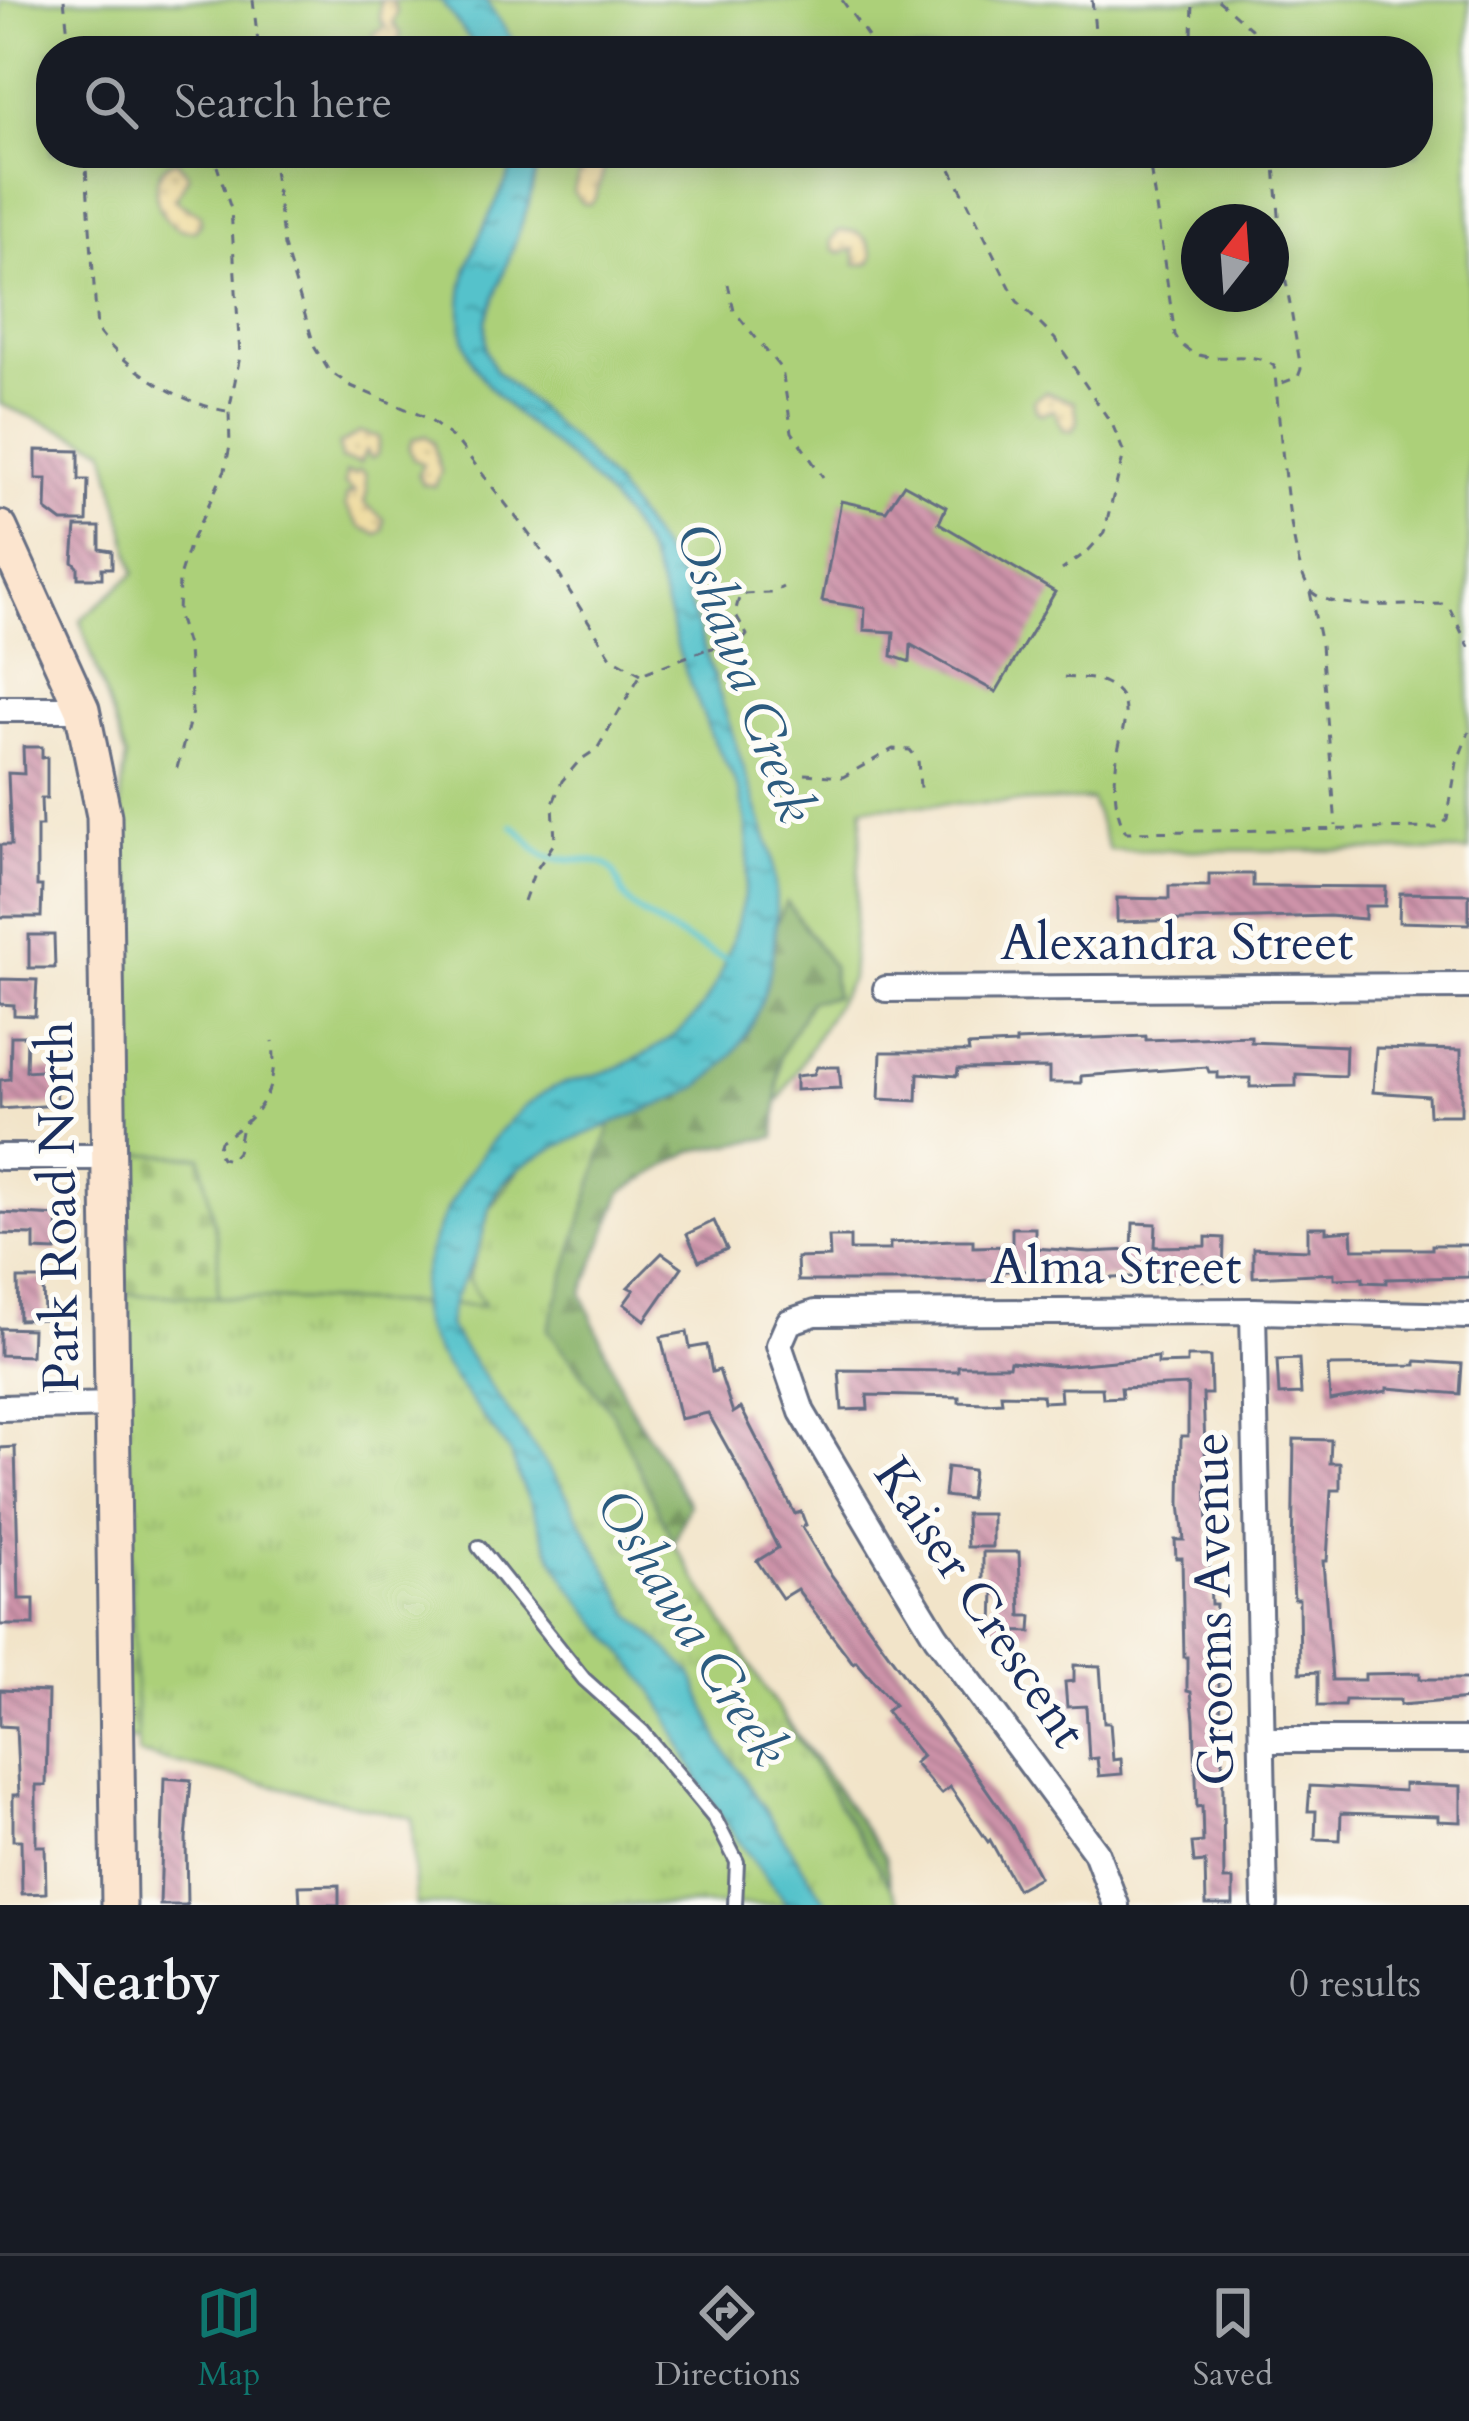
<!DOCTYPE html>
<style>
:root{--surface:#171b24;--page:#20242c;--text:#f1f3f6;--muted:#9ea1a6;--line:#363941;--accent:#0f766e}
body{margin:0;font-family:Cardo,serif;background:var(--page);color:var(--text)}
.compass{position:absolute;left:1181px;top:204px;width:108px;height:108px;border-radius:50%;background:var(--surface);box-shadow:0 6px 30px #0003;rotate:17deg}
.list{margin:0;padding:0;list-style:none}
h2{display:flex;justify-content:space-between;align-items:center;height:156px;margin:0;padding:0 48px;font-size:51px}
h2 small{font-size:39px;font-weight:400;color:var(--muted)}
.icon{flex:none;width:66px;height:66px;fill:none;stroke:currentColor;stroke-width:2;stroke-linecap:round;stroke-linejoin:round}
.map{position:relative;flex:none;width:1469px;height:1905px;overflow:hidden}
.search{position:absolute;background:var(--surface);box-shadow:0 6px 30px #0003;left:36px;right:36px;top:36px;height:132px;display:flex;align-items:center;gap:30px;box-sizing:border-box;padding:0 42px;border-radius:48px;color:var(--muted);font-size:45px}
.sheet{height:348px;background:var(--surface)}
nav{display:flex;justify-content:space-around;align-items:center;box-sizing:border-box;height:168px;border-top:3px solid var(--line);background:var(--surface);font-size:33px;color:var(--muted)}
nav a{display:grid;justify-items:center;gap:6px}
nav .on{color:var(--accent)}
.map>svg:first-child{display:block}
.grass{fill:#acd079;stroke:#64806c;stroke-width:3;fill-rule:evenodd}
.forest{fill:url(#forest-firs);stroke:#527064;stroke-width:3}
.sand{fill:url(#sand-dots);stroke:#84847e;stroke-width:3}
.cemetery{fill:url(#cemetery-stones);stroke:#64806c;stroke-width:3}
.park{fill:url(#park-tufts);stroke:#64806c;stroke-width:3}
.water{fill:url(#water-ripples);stroke:#387894;stroke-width:3}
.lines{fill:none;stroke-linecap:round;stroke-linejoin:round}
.stream{stroke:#54c2cb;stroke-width:6}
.building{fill:url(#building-back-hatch)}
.lane-casing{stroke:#666e83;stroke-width:18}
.street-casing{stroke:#666e83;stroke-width:30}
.secondary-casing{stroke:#666e83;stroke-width:39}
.path{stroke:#666e83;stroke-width:3;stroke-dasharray:9 9;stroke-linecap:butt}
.lane{stroke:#fff;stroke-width:12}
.street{stroke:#fff;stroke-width:24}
.secondary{stroke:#fce5cf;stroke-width:33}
.labels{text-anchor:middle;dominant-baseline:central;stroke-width:10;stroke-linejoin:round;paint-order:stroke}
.street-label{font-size:51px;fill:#1b2f5e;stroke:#fdfcf7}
.water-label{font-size:54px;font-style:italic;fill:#2c5b7f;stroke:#fdfcf7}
</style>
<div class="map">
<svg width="1469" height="1905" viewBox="0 0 1469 1905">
<defs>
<pattern id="forest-firs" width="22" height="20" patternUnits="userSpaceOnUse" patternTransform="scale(3)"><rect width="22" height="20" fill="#89b269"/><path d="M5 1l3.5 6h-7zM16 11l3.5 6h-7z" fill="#6f915a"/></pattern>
<pattern id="sand-dots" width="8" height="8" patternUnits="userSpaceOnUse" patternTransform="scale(3)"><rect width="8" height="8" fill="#eeda9e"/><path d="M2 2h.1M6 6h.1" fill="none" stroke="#ccbb8a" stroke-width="1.8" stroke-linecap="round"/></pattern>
<pattern id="cemetery-stones" width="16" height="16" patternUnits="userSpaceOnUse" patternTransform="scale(3)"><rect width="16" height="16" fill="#acd079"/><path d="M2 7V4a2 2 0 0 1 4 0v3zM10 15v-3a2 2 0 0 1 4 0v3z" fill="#93b36b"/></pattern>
<pattern id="park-tufts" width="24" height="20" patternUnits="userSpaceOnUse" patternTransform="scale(3)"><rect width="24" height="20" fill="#acd079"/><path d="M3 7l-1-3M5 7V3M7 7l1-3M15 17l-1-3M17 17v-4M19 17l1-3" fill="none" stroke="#93b36b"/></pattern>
<pattern id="water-ripples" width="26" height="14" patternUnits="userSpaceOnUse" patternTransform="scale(3)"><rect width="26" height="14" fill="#54c2cb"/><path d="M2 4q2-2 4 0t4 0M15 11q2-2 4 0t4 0" fill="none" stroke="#459ea8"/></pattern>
<pattern id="building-back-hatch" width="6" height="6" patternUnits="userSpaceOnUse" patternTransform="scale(3)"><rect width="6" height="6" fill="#cd93a9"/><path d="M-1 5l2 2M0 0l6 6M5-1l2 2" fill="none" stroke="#a6788d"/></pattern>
</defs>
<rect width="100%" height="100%" fill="#fdfcf7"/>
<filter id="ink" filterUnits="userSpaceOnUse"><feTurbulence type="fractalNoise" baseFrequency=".00833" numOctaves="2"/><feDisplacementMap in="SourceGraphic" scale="24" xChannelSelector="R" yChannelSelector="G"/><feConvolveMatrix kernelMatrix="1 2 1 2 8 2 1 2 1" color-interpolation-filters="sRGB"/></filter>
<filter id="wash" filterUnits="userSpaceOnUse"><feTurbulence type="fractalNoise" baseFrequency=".004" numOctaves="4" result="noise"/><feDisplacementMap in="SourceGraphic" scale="48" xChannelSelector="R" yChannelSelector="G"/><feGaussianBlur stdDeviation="2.7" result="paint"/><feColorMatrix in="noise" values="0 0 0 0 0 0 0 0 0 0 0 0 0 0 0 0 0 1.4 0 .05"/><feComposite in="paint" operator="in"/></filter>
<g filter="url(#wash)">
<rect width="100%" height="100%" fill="#f2e4c9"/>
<path class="grass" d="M 0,0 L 1469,0 L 1469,851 L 1109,850 L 1091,800 L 863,807 L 851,979 L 780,1099 L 630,1179 L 531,1307 L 119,1294 L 121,798 L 126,757 L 80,620 L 135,573 L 105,448 L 0,404 ZM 51,51 L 1418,51 L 1418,153 L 51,153 ZM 1199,222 L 1271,222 L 1271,294 L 1199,294 Z"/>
<polygon class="forest" points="787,902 832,966 835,997 810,1001 780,1056 775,1137 692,1151 622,1192 582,1294 625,1397 689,1504 674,1544 720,1627 885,1857 893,1898 525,1371 468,1279 490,1208 720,1026"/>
<g class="sand">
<polygon points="380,0 393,0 397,13 393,23 401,34 396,48 381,50 373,39 374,33 385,27 380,19"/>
<polygon points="586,153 609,153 595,199 590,204 583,203 573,192"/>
<path d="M 176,160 L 189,175 L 175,200 L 200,215 L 201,223 L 195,230 C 156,236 140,172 176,160 Z"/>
<path d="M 839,231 C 859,229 869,237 873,257 L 869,264 L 856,264 L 854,249 L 841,253 L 834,250 L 831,241 Z"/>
<polygon points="1045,392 1074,402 1078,422 1073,430 1064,430 1054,410 1041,414 1036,410 1034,400"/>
<polygon points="360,432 379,437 377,455 371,458 366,450 360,463 341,459 339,445"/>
<polygon points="426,436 433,442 441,472 435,486 423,484 418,474 423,464 413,459 409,448 413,439"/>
<polygon points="359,470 365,474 367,491 364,503 384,519 383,530 378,534 360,527 345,506 347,495 355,492 345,485 346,472 355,474"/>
</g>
<polygon class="cemetery" points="104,1152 201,1157 218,1245 217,1363 246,1746 112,1738"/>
<polygon class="park" points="617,1102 548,1330 613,1414 674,1544 902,1905 416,1905 412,1818 138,1754 119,1294 484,1306 468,1279 490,1208 556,1120"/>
<g class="water">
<polygon points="440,0 485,0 520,51 479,51"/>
<path d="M 518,153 L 540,153 L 528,206 L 486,321 L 486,350 L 495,370 L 578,445 L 615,486 L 681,578 L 772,854 C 783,938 773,1032 699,1086 C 680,1099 638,1113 615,1122 C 579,1138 531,1153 503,1183 C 485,1203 486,1235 474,1259 C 461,1283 451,1298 448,1326 L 564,1490 L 631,1614 L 692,1674 L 721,1744 L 828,1905 L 788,1905 C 757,1867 727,1827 702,1785 C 685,1757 675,1726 658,1699 C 630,1654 590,1619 562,1573 C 545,1546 537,1514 523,1487 C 516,1474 516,1460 507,1448 C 485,1419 425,1348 421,1315 C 412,1246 486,1127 545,1092 C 564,1081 585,1078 605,1072 C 632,1063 666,1044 687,1024 C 719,995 733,941 743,900 C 751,866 749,828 740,795 C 733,770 717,751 708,728 C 700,705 689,682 681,659 C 667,612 658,561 627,521 C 611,500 590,477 570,459 C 529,423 472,389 463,332 C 451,262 497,214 518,153 Z"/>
</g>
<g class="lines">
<path class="stream" d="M 513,826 C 527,834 531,850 546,856 C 565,864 594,855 610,868 C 619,876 619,891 627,900 C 646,922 705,950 732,961"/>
</g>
<g id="blocks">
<g class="building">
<polygon points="36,450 79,451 79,480 88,480 87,522 62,522 46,510 47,479 36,479"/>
<polygon points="904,484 946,507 939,523 1055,592 996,692 911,645 910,662 892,656 894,632 864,630 865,608 822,601 841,501 886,511"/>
<polygon points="76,527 100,527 100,549 112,551 112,568 102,568 102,578 78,578 78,567 73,562"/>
<polygon points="23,747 42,747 42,758 47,757 47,798 41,798 42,826 37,826 37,886 42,886 41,917 0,917 0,845 11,845 8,773 24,774"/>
<polygon points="1209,874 1253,874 1253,886 1386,887 1385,906 1365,906 1365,919 1329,916 1117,922 1117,898 1169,899 1169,886 1209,886"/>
<polygon points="1400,893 1469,894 1469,924 1399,922"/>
<polygon points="29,935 54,935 55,968 29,968"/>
<polygon points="0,979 37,980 35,1016 14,1015 14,1005 0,1004"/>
<polygon points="11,1036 27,1036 26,1071 55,1069 57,1105 0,1109 0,1080 10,1079"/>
<polygon points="1146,1036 1146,1040 1251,1036 1251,1042 1346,1046 1345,1076 1296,1074 1296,1086 1250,1087 1250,1078 1218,1078 1218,1072 1209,1072 1207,1067 1081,1076 1081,1083 1049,1083 1049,1068 958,1069 957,1076 918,1073 917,1101 879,1099 881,1052 969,1052 968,1046 1016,1044 1016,1041"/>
<polygon points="1376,1048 1461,1050 1461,1115 1429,1115 1428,1096 1373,1092"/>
<polygon points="817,1067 839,1067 841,1088 796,1090 796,1076 814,1074"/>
<polygon points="0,1213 58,1216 56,1251 34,1250 34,1235 0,1234"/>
<polygon points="714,1221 727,1249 699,1261 687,1234"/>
<polygon points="1133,1223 1156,1224 1155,1247 1206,1246 1206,1237 1224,1238 1223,1280 1156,1281 1131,1277 1041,1282 1041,1271 1002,1271 1002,1279 974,1281 798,1281 797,1258 830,1257 829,1237 850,1237 850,1250 890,1250 890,1243 953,1240 973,1240 973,1247 1012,1246 1012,1228 1035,1228 1035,1248 1090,1252 1132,1250"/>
<polygon points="1308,1227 1326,1227 1326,1232 1352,1230 1353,1249 1432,1249 1432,1245 1469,1245 1469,1277 1386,1279 1386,1283 1363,1282 1363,1278 1334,1279 1334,1273 1253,1277 1253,1248 1308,1250"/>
<polygon points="662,1253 682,1267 645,1320 624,1304 634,1290 628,1287"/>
<polygon points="18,1279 43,1279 44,1319 19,1320"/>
<polygon points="0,1328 32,1329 31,1356 0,1355"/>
<polygon points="687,1332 690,1348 707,1345 712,1372 719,1370 733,1413 741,1408 795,1514 801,1512 806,1525 802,1527 827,1569 978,1777 1012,1826 1039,1877 1017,1889 990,1840 988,1842 950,1787 941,1794 914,1763 922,1756 886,1711 894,1705 856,1661 853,1663 797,1589 782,1598 757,1561 778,1548 736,1463 708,1413 680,1419 661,1337"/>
<polygon points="1158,1357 1158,1364 1187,1363 1187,1357 1210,1357 1211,1394 1203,1394 1210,1579 1211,1604 1216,1604 1212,1672 1218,1672 1222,1728 1224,1880 1233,1880 1233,1905 1206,1905 1205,1862 1194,1863 1192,1843 1203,1842 1202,1806 1197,1807 1194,1719 1191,1692 1187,1691 1187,1657 1184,1657 1182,1558 1176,1558 1175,1540 1184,1540 1180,1504 1181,1436 1188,1436 1188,1385 1121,1388 1122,1397 1103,1398 1102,1388 1060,1388 1061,1401 1043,1402 1042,1395 1001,1394 1002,1402 985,1403 959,1402 959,1397 867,1395 868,1409 842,1410 839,1370 958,1371 958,1366 1009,1366 1010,1361 1059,1366"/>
<polygon points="1299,1359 1301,1394 1279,1395 1277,1360"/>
<polygon points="1416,1361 1462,1364 1460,1394 1387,1388 1387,1391 1330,1401 1328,1366 1416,1365"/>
<polygon points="1294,1439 1331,1440 1330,1463 1340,1463 1340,1490 1331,1490 1327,1561 1323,1561 1332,1680 1365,1680 1365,1674 1420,1673 1420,1679 1469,1679 1469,1699 1400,1705 1400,1700 1345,1700 1344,1706 1318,1706 1318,1672 1300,1673 1299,1599 1294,1599 1292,1562"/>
<polygon points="15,1447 19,1599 34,1599 34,1625 0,1625 0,1448"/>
<polygon points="947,1467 973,1470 970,1499 944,1496"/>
<polygon points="966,1514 992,1514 992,1547 967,1547"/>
<polygon points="983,1552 1019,1552 1021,1616 1032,1616 1031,1632 993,1631 994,1587 983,1587"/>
<polygon points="1074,1665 1100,1666 1104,1723 1110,1723 1113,1760 1121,1759 1122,1774 1099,1776 1097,1758 1089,1759 1086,1706 1067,1707 1065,1682 1074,1681"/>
<polygon points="0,1690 48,1692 46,1785 36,1785 36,1846 45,1846 46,1893 22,1894 21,1840 13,1840 13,1795 19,1795 16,1727 0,1726"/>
<polygon points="164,1778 191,1780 186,1839 187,1905 160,1905"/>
<polygon points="1404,1784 1461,1786 1461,1822 1438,1821 1438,1816 1341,1813 1340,1840 1315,1839 1316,1811 1308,1811 1310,1786 1404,1791"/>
<polygon points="339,1885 339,1905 300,1905 299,1886"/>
</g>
</g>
</g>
<g filter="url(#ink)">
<use href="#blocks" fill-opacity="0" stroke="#666e83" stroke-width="3"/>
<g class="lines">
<g class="lane-casing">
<polyline id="lane" points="479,1547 584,1679 643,1732 715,1819 737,1862 735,1905"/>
</g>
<g class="street-casing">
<g id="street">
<polyline points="0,709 82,709"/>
<polyline points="886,989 1469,986"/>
<polyline points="0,1157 108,1157"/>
<polyline points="1253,1311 1265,1905"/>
<polyline points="0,1408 112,1405"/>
<polyline points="1263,1740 1469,1740"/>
<polyline points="1116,1905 1096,1852 936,1636 889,1559 802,1412 779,1345 789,1322 815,1313 1253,1311 1469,1316"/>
</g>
</g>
<g class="secondary-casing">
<polyline id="secondary" points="0,528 82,709 104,816 119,1905"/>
</g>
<g class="path">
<polyline points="64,0 70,51"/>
<polyline points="253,0 259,51"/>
<polyline points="842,0 878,51"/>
<polyline points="1092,0 1097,51"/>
<polyline points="1218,0 1251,29 1261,51"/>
<polyline points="1187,51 1192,38 1193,0"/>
<path d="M 85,153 L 97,330 C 126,369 178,402 226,411"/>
<polyline points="272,153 284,246 315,348 329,371 351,386 427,418 457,441 555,568 611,657 641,674"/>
<polyline points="943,153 1017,301 1055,339 1113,426 1124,453 1104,533 1088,551 1062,570"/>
<path d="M 1148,153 L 1175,335 C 1198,376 1243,343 1274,366 C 1279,405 1288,573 1313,593 C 1335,611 1413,604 1442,604 L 1449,607 L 1469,647"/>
<polyline points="1274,153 1283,264 1301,369 1298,377 1277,385"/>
<polyline points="728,284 734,311 782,370 792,432 823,477"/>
<polyline points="1310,592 1321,645 1336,826"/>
<polyline points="709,649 743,640 747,635 735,613 740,594 771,593 783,587"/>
<path d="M 1064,677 C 1077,679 1091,677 1103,682 C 1139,698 1121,728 1117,757 C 1114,782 1113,809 1126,832 L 1437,828 L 1447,820 L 1457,762 L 1469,732"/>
<polyline points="177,768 192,712 188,649 178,616 179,577 189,546 225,470 230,446 229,411 240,356 231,209 217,166"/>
<polyline points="805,774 843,777 893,749 910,750 918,760 920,788"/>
<polyline points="524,901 534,873 555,842 553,803 562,781 580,760 597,749 641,674 707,649"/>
<path d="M 241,1131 L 237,1152 L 230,1160 L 221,1158 L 217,1150 L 220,1141 C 261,1115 278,1092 273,1041"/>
</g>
<use href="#lane" class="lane"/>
<use href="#street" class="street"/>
<use href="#secondary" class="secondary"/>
</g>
</g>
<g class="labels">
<g class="street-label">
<text x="1177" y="943">Alexandra Street</text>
<text transform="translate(59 1207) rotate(-91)">Park Road North</text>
<text x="1116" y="1267">Alma Street</text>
<text transform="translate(980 1603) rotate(56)">Kaiser Crescent</text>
<text transform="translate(1214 1609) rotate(-91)">Grooms Avenue</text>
</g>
<g class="water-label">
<text transform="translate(744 673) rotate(70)">Oshawa Creek</text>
<text transform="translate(691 1628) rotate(58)">Oshawa Creek</text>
</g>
</g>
</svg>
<svg class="compass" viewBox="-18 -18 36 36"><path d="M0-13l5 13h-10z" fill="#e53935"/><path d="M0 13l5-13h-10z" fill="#9ea1a6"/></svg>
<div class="search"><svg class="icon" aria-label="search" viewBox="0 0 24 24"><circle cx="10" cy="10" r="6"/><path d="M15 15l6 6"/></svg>Search here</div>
</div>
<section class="sheet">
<h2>Nearby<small>0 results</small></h2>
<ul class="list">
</ul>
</section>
<nav>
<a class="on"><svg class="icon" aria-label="map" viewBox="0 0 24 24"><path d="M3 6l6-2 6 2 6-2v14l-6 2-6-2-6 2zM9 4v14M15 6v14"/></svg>Map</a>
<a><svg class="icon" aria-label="directions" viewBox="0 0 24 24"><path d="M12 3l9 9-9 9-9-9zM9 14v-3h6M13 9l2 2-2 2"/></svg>Directions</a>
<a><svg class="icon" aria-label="saved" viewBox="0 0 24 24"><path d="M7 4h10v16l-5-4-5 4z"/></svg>Saved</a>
</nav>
